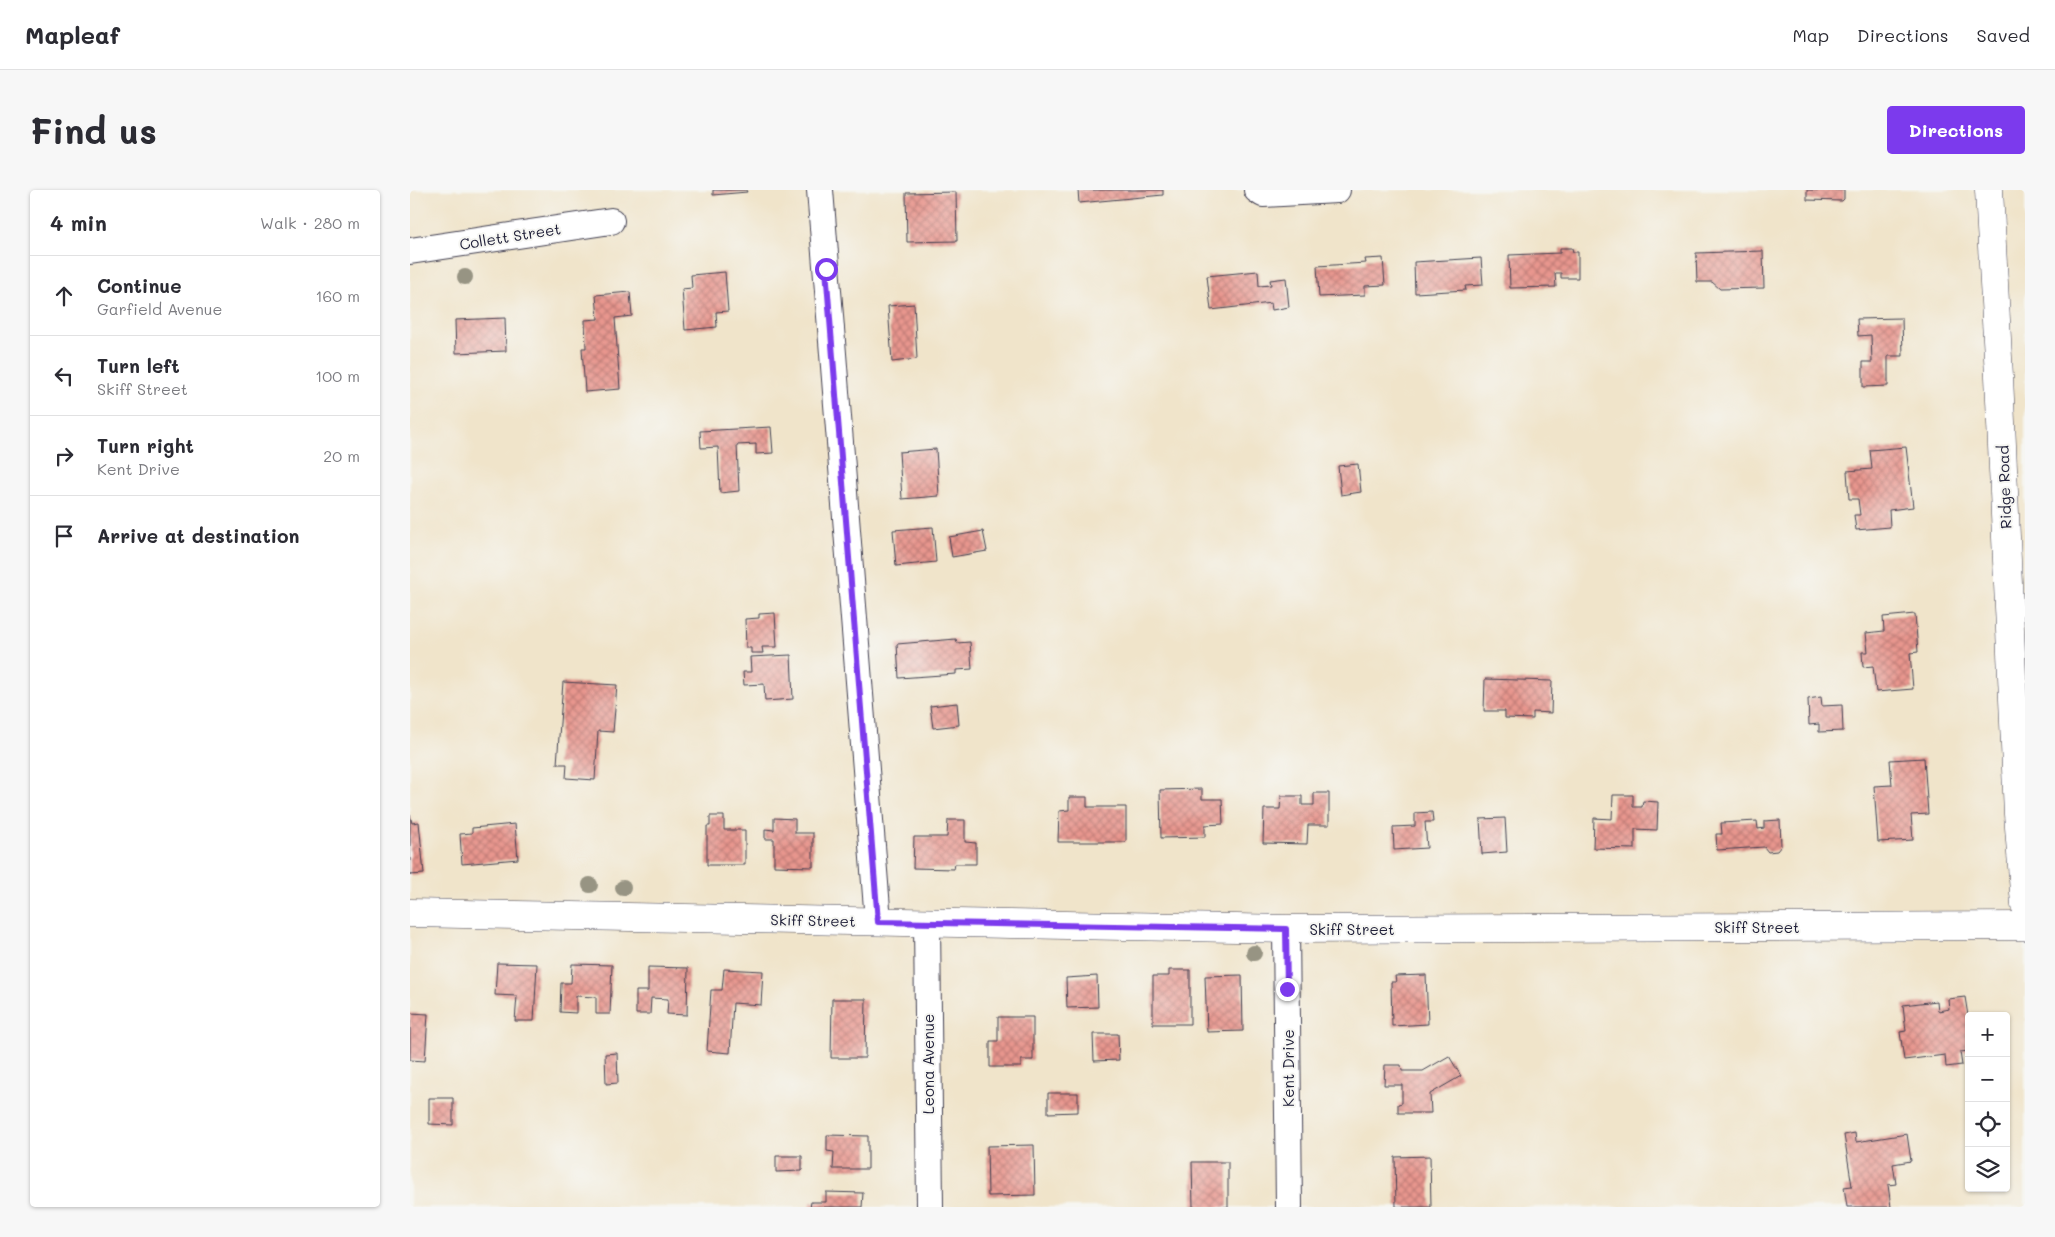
<!DOCTYPE html>
<meta charset="utf-8">
<style>
:root{--surface:#fff;--page:#f7f7f7;--text:#2b2b33;--muted:#7c7c81;--line:#e1e1e2;--accent:#7c3aed}
body{margin:0;font-family:Mali,sans-serif;background:var(--page);color:var(--text)}
.controls{position:absolute;right:15px;bottom:15px;display:grid;overflow:hidden;border-radius:5px;box-shadow:0 1px 4px #0004}
.controls button{width:45px;height:45px;display:grid;place-items:center;padding:0;border:0;border-bottom:1px solid var(--line);background:var(--surface);color:var(--text);font:25px sans-serif}
.stop{position:absolute;width:15px;height:15px;margin:-11px;border:4px solid #7c3aed;border-radius:50%;background:#fff}
.stop.end{background:#7c3aed;border-color:#fff;box-shadow:0 1px 5px #0008}
.list{margin:0;padding:0;list-style:none}
h2{display:flex;justify-content:space-between;align-items:center;height:65px;margin:0;padding:0 20px;font-size:21px}
h2 small{font-size:16px;font-weight:400;color:var(--muted)}
.list li{display:grid;grid-template-columns:32px 1fr auto;gap:15px;align-items:center;box-sizing:border-box;height:80px;padding:0 20px;border-top:1px solid var(--line)}
.list b{display:block;font-size:19px;white-space:nowrap}
.list p{margin:0;font-size:16px;white-space:nowrap;color:var(--muted)}
.list em{font-size:16px;font-style:normal;color:var(--muted)}
.icon{flex:none;width:28px;height:28px;fill:none;stroke:currentColor;stroke-width:2;stroke-linecap:round;stroke-linejoin:round}
.map{position:relative;flex:none;width:1615px;height:1017px;overflow:hidden;border-radius:5px}
header{display:flex;align-items:center;gap:30px;box-sizing:border-box;height:70px;padding:0 25px;background:var(--surface);border-bottom:1px solid var(--line)}
header strong{font-size:24px}
nav{display:flex;gap:28px;margin-inline-start:auto;font-size:18px}
.intro{display:flex;align-items:center;justify-content:space-between;box-sizing:border-box;height:120px;padding:0 30px}
h1{margin:0;font-size:35px}
.button{padding:12px 22px;border-radius:5px;background:var(--accent);color:#fff;font-size:18px;font-weight:700}
main{display:flex;gap:30px;padding:0 30px}
aside{flex:1;background:var(--surface);border-radius:5px;box-shadow:0 1px 4px #0004}
.map>svg:first-child{display:block}
.building{fill:url(#building-cross-hatch)}
.lines{fill:none;stroke-linecap:round;stroke-linejoin:round}
.street-casing{stroke:#413f50;stroke-width:28}
.secondary-casing{stroke:#413f50;stroke-width:29}
.street{stroke:#fff;stroke-width:26}
.secondary{stroke:#fff;stroke-width:28}
.tree{fill:#979483}
.route{stroke:#7c3aed;stroke-width:6}
.labels{text-anchor:middle;dominant-baseline:central;stroke-width:4;stroke-linejoin:round;paint-order:stroke}
.street-label{font-size:15px;fill:#22223b;stroke:#f6f6f2}
</style>
<header>
<strong>Mapleaf</strong>
<nav><a>Map</a><a>Directions</a><a>Saved</a></nav>
</header>
<div class="intro"><h1>Find us</h1><a class="button">Directions</a></div>
<main>
<aside>
<h2>4 min<small>Walk · 280 m</small></h2>
<ul class="list">
<li><svg class="icon" aria-label="ahead" viewBox="0 0 24 24"><path d="M12 20V5M6 11l6-6 6 6"/></svg><div><b>Continue</b><p>Garfield Avenue</p></div><em>160 m</em></li>
<li><svg class="icon" aria-label="left" viewBox="0 0 24 24"><path d="M17 20v-9H6M10 6l-5 5 5 5"/></svg><div><b>Turn left</b><p>Skiff Street</p></div><em>100 m</em></li>
<li><svg class="icon" aria-label="right" viewBox="0 0 24 24"><path d="M7 20v-9h11M14 6l5 5-5 5"/></svg><div><b>Turn right</b><p>Kent Drive</p></div><em>20 m</em></li>
<li><svg class="icon" aria-label="arrive" viewBox="0 0 24 24"><path d="M6 21V4h12l-3 4 3 4H6"/></svg><div><b>Arrive at destination</b></div></li>
</ul>
</aside>
<div class="map">
<svg width="1615" height="1017" viewBox="0 0 1615 1017">
<defs>
<pattern id="building-cross-hatch" width="8" height="8" patternUnits="userSpaceOnUse" patternTransform="scale(1.25)"><rect width="8" height="8" fill="#e8968e"/><path d="M0 0l8 8M0 8l8-8" fill="none" stroke="#bc7a75"/></pattern>
</defs>
<rect width="100%" height="100%" fill="#f6f6f2"/>
<filter id="ink" filterUnits="userSpaceOnUse"><feTurbulence type="fractalNoise" baseFrequency=".02" numOctaves="2"/><feDisplacementMap in="SourceGraphic" scale="10" xChannelSelector="R" yChannelSelector="G"/><feConvolveMatrix kernelMatrix="1 2 1 2 8 2 1 2 1" color-interpolation-filters="sRGB"/></filter>
<filter id="wash" filterUnits="userSpaceOnUse"><feTurbulence type="fractalNoise" baseFrequency=".0096" numOctaves="4" result="noise"/><feDisplacementMap in="SourceGraphic" scale="20" xChannelSelector="R" yChannelSelector="G"/><feGaussianBlur stdDeviation="1.12" result="paint"/><feColorMatrix in="noise" values="0 0 0 0 0 0 0 0 0 0 0 0 0 0 0 0 0 1.4 0 .05"/><feComposite in="paint" operator="in"/></filter>
<g filter="url(#wash)">
<rect width="100%" height="100%" fill="#f0e4ca"/>
<g id="blocks">
<g class="building">
<polygon points="303,0 336,0 337,2 303,5"/>
<polygon points="668,0 753,0 753,5 669,13"/>
<polygon points="1397,0 1434,0 1434,9 1432,11 1397,10"/>
<polygon points="546,2 547,51 497,52 496,3"/>
<polygon points="1150,58 1162,58 1163,62 1168,62 1168,88 1151,88 1151,83 1145,83 1146,97 1100,98 1099,65 1150,63"/>
<polygon points="1353,61 1354,98 1310,99 1302,92 1287,92 1286,63"/>
<polygon points="973,68 975,95 955,96 955,105 909,107 907,76 956,73 955,69"/>
<polygon points="1071,68 1073,95 1055,96 1056,100 1005,103 1004,72"/>
<polygon points="848,81 849,96 861,95 860,90 876,88 879,117 862,120 861,113 801,120 797,86"/>
<polygon points="315,82 318,121 306,122 307,137 275,140 272,99 282,98 281,85"/>
<polygon points="220,102 222,126 205,128 210,199 175,202 172,158 176,158 175,130 188,129 186,105"/>
<polygon points="504,114 507,169 482,172 478,116"/>
<polygon points="95,128 96,161 46,163 45,130"/>
<polygon points="1492,128 1493,166 1478,166 1478,196 1453,197 1453,172 1462,172 1461,145 1448,146 1447,129"/>
<polygon points="361,237 363,263 346,264 346,254 327,255 329,301 310,303 308,257 291,258 290,241"/>
<polygon points="1496,257 1503,317 1479,320 1480,337 1446,340 1444,325 1450,325 1448,309 1439,309 1437,281 1462,279 1460,260"/>
<polygon points="526,259 529,306 492,309 489,262"/>
<polygon points="948,274 951,302 931,305 928,276"/>
<polygon points="523,337 526,372 486,376 483,340"/>
<polygon points="573,341 577,361 542,367 539,347"/>
<polygon points="365,423 367,457 352,457 353,463 341,463 341,458 336,458 335,429 349,428 349,424"/>
<polygon points="1505,424 1508,462 1500,463 1503,499 1466,502 1463,476 1453,477 1452,462 1458,462 1456,443 1474,441 1473,427"/>
<polygon points="546,449 547,453 560,452 562,479 546,480 546,484 489,488 487,454"/>
<polygon points="381,465 383,509 355,511 354,494 334,495 333,482 341,482 340,467"/>
<polygon points="1075,489 1142,491 1141,523 1123,522 1123,529 1095,528 1095,521 1074,521"/>
<polygon points="153,492 207,495 203,542 188,541 185,590 156,588 157,574 147,574"/>
<polygon points="1411,507 1412,516 1432,515 1433,541 1409,542 1409,534 1399,535 1398,509"/>
<polygon points="547,513 549,535 523,538 520,516"/>
<polygon points="1514,568 1518,624 1501,625 1503,650 1468,652 1464,596 1482,595 1480,570"/>
<polygon points="792,599 792,609 812,609 813,634 795,635 795,647 751,648 750,600"/>
<polygon points="904,603 919,603 919,635 898,635 897,654 853,653 854,619 870,619 871,606 892,606 892,615 904,615"/>
<polygon points="1203,605 1223,605 1223,617 1232,617 1233,611 1248,612 1247,640 1225,639 1225,659 1183,658 1184,628 1202,629"/>
<polygon points="659,607 677,607 677,617 716,617 716,652 648,652 649,621 659,620"/>
<polygon points="1022,622 1023,632 1015,632 1017,658 984,660 983,637 1005,636 1005,623"/>
<polygon points="0,625 2,633 9,632 14,684 0,685"/>
<polygon points="300,626 314,626 314,640 335,640 335,675 297,675 297,636 300,636"/>
<polygon points="364,628 385,629 385,643 403,643 403,677 364,676 364,649 355,649 355,639 364,640"/>
<polygon points="1095,628 1097,662 1072,664 1070,629"/>
<polygon points="538,630 555,630 555,652 566,653 566,674 545,674 544,679 503,678 504,647 537,647"/>
<polygon points="1370,630 1371,656 1367,661 1358,662 1354,657 1307,660 1306,644 1312,644 1311,633 1347,631 1348,639 1354,638 1354,631"/>
<polygon points="105,634 108,669 52,674 50,644 62,643 62,638"/>
<polygon points="87,773 127,774 124,831 105,831 107,806 85,805"/>
<polygon points="162,774 202,775 200,824 186,824 186,807 166,806 166,823 150,822 151,793 161,793"/>
<polygon points="238,777 278,778 277,825 257,824 258,809 241,808 240,824 226,824 226,801 238,801"/>
<polygon points="314,779 353,781 351,815 323,813 320,863 297,861 301,800 312,800"/>
<polygon points="759,780 780,780 780,834 743,834 743,786 759,786"/>
<polygon points="832,785 833,841 797,842 795,786"/>
<polygon points="1016,785 1018,834 982,836 981,792 986,792 985,786"/>
<polygon points="687,786 688,817 657,818 656,788"/>
<polygon points="1555,807 1559,832 1559,861 1550,862 1552,875 1536,877 1535,865 1494,870 1490,842 1496,841 1493,815 1527,811 1528,821 1539,819 1538,809"/>
<polygon points="422,809 456,809 455,868 421,868"/>
<polygon points="0,823 18,824 15,871 0,870"/>
<polygon points="588,827 623,827 623,870 611,870 611,877 580,877 580,851 588,851"/>
<polygon points="683,844 708,844 709,870 684,871"/>
<polygon points="207,863 208,893 196,894 195,864"/>
<polygon points="1039,866 1051,886 1020,904 1021,923 988,923 988,914 992,913 992,895 974,895 975,875 991,875 992,881 1013,881"/>
<polygon points="638,903 668,903 668,922 638,923"/>
<polygon points="19,908 43,908 43,935 19,934"/>
<polygon points="1445,943 1446,952 1497,944 1501,971 1483,974 1486,994 1478,995 1481,1017 1437,1017 1434,997 1442,996 1434,945"/>
<polygon points="417,945 458,946 458,979 423,979 424,962 417,961"/>
<polygon points="624,955 625,1005 578,1006 577,956"/>
<polygon points="366,966 392,966 392,981 366,982"/>
<polygon points="1020,966 1021,1017 986,1017 985,967"/>
<polygon points="782,972 818,972 818,1017 783,1017"/>
<polygon points="416,1002 453,1003 452,1017 400,1017 401,1012 416,1012"/>
</g>
</g>
</g>
<g filter="url(#ink)">
<use href="#blocks" fill-opacity="0" stroke="#413f50" stroke-width="1"/>
<g class="lines">
<g class="street-casing">
<g id="street">
<polyline points="410,0 468,731"/>
<polyline points="847,0 853,4 927,0"/>
<polyline points="0,61 201,31"/>
<polyline points="517,732 520,1017"/>
<polyline points="876,739 879,1017"/>
</g>
</g>
<g class="secondary-casing">
<g id="secondary">
<polyline points="1579,0 1589,186 1608,624 1615,715"/>
<polyline points="0,723 876,739 1615,736"/>
</g>
</g>
<use href="#street" class="street"/>
<use href="#secondary" class="secondary"/>
</g>
<g class="tree">
<circle cx="55" cy="87" r="8"/>
<circle cx="180" cy="695" r="8"/>
<circle cx="213" cy="698" r="8"/>
<circle cx="844" cy="763" r="8"/>
</g>
</g>
<g class="lines" filter="url(#ink)">
<polyline class="route" points="416,79 468,732 876,739 877,799"/>
</g>
<g class="labels">
<g class="street-label">
<text transform="translate(100 46) rotate(-9)">Collett Street</text>
<text transform="translate(1594 297) rotate(-92)">Ridge Road</text>
<text transform="translate(403 730) rotate(1)">Skiff Street</text>
<text x="1347" y="737">Skiff Street</text>
<text x="942" y="739">Skiff Street</text>
<text transform="translate(518 874) rotate(-90)">Leona Avenue</text>
<text transform="translate(878 878) rotate(-90)">Kent Drive</text>
</g>
</g>
</svg>
<div class="controls">
<button>+</button>
<button>−</button>
<button><svg class="icon" aria-label="locate" viewBox="0 0 24 24"><circle cx="12" cy="12" r="6"/><path d="M12 2v4M12 18v4M2 12h4M18 12h4"/></svg></button>
<button><svg class="icon" aria-label="layers" viewBox="0 0 24 24"><path d="M12 4l9 5-9 5-9-5zM3 14l9 5 9-5"/></svg></button>
</div>
<div class="stop" style="left:416px;top:79px"></div>
<div class="stop end" style="left:877px;top:799px"></div>
</div>
</main>
